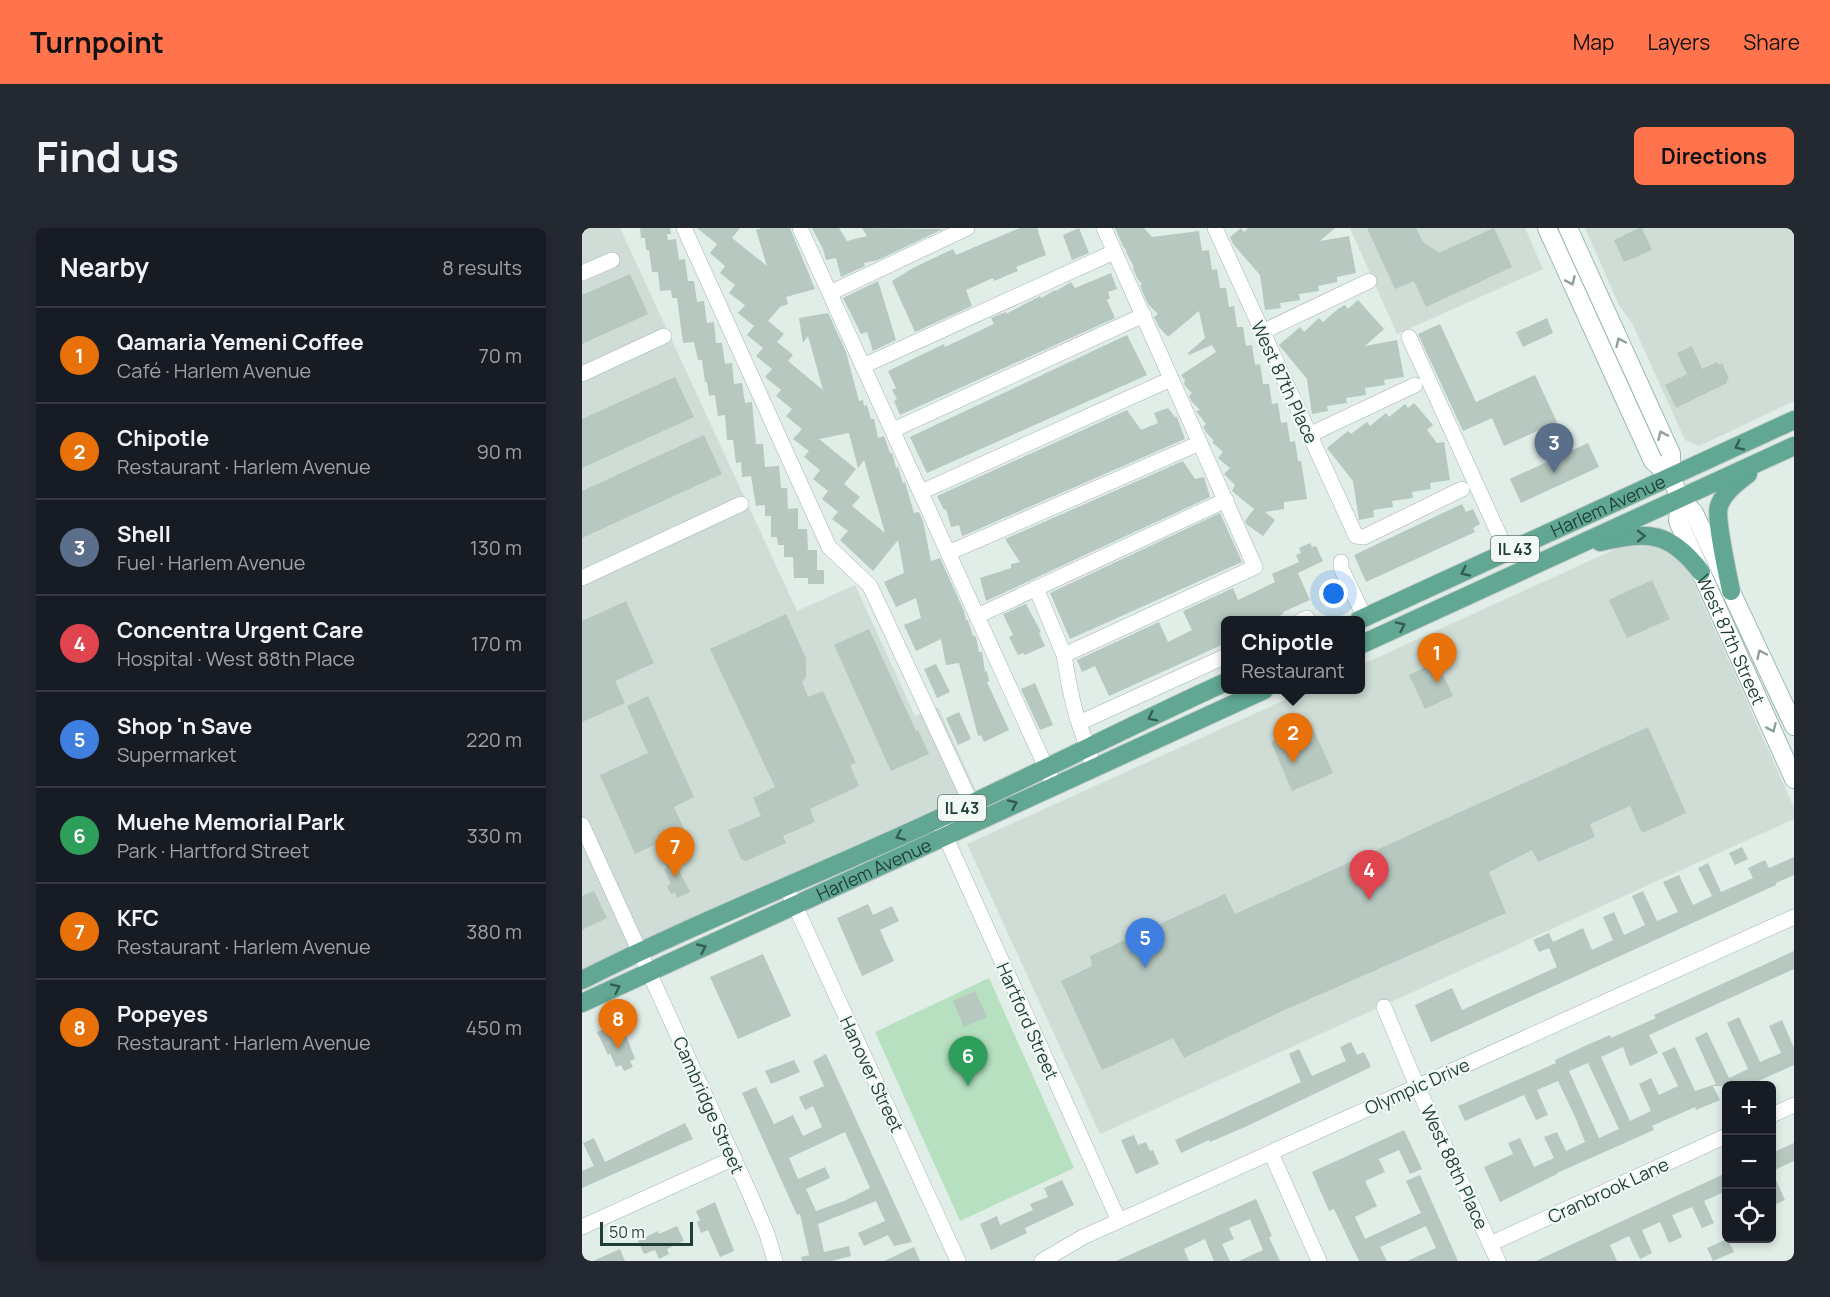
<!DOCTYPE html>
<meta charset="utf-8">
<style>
:root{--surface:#171b24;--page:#242831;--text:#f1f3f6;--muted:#9ea1a6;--line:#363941;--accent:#ff744d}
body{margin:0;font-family:Manrope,sans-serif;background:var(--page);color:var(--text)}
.controls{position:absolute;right:18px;bottom:18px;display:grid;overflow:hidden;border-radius:9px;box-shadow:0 3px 9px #0003}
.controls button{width:54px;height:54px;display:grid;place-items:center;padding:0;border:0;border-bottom:2px solid var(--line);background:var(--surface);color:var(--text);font:30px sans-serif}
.scale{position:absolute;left:18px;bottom:15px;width:93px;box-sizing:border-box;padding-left:6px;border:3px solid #1f3f36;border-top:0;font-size:16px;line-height:21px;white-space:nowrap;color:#1f3f36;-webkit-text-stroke:4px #f2f9f5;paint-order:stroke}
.you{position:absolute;left:752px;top:366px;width:21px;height:21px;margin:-15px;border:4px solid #fff;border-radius:50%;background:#1a73e8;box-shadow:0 0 0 9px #1a73e833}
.badge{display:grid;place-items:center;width:39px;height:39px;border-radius:50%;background:var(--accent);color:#fff;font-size:20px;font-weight:700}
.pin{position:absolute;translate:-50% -50px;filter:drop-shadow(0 2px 3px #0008)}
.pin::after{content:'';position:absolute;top:32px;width:21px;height:18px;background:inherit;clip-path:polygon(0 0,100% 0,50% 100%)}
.popup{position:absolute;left:639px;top:388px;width:144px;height:78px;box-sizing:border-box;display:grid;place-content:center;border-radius:9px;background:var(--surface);filter:drop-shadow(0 2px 4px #0005);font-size:20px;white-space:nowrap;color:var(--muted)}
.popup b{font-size:22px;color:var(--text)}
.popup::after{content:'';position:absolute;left:50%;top:100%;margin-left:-12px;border:12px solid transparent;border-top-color:var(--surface)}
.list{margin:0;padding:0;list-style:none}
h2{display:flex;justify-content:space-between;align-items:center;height:78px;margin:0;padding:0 24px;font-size:26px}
h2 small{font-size:20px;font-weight:400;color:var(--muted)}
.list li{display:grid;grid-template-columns:39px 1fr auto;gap:18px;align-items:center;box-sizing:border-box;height:96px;padding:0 24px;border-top:2px solid var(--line)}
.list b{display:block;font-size:22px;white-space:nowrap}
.list p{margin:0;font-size:20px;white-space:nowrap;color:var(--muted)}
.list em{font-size:20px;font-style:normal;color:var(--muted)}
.icon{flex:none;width:33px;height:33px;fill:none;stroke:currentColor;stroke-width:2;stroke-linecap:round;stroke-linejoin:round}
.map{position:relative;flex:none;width:1212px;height:1033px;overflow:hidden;border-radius:9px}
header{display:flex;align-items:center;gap:36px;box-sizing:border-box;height:84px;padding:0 30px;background:var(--accent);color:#111}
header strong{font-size:28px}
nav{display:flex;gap:33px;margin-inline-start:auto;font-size:21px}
.intro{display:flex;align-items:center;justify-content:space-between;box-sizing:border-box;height:144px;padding:0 36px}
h1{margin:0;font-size:42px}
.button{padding:15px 27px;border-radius:9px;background:var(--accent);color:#111;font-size:21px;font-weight:700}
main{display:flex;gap:36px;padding:0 36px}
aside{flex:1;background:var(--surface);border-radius:9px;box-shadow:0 3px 9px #0003}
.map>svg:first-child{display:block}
.built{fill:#cfddd6}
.green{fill:#b7e0c1}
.building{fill:#b6c8c0;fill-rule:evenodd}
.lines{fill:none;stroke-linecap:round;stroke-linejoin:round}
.minor-casing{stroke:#a3b5ae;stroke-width:16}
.secondary-casing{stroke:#9ebaaf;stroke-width:20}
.primary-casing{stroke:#c0c9c7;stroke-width:20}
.minor{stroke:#fff;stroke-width:15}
.secondary{stroke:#fff;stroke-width:18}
.primary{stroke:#61a793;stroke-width:18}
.oneway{stroke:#8f9f9a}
.oneway2{stroke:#335e52}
.labels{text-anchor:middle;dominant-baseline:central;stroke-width:4.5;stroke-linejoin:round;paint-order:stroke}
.shield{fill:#f2f9f5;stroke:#5e776f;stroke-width:1.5}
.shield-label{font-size:16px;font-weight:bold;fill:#1f3f36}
.street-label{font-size:18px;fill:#1f3f36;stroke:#f2f9f5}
</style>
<header>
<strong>Turnpoint</strong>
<nav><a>Map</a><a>Layers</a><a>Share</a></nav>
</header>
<div class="intro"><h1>Find us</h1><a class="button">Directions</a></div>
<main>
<aside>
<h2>Nearby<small>8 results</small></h2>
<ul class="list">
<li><span class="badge" style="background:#e8710a">1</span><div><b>Qamaria Yemeni Coffee</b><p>Café · Harlem Avenue</p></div><em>70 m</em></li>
<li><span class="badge" style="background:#e8710a">2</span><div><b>Chipotle</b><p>Restaurant · Harlem Avenue</p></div><em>90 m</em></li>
<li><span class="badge" style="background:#5c6f8a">3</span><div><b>Shell</b><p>Fuel · Harlem Avenue</p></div><em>130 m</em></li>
<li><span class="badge" style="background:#e0444e">4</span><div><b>Concentra Urgent Care</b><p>Hospital · West 88th Place</p></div><em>170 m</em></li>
<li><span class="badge" style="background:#3f7fe0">5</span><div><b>Shop 'n Save</b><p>Supermarket</p></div><em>220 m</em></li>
<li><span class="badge" style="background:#2e9e5b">6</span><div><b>Muehe Memorial Park</b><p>Park · Hartford Street</p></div><em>330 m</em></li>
<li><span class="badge" style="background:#e8710a">7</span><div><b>KFC</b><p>Restaurant · Harlem Avenue</p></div><em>380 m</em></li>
<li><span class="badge" style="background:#e8710a">8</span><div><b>Popeyes</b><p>Restaurant · Harlem Avenue</p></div><em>450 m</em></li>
</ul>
</aside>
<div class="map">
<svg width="1212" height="1033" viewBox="0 0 1212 1033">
<rect width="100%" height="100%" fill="#e1ede7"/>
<g class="built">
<polygon points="0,0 38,0 215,383 273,357 333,488 356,479 394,563 0,742"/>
<polygon points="768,0 943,0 961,41 815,106"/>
<polygon points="1003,0 1212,0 1212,173 1117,218 1103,212 1050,95 1037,77"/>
<polygon points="1060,309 1101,330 1212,580 1212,591 518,906 385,616 725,462 778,462 779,437"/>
</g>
<polygon class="green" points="407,750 492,940 378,993 293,804"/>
<g class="building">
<polygon points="58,0 88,0 89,6 85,6 86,12 94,11 97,32 103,31 106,53 112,53 115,74 122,73 125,95 132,94 134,115 140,115 143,136 150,135 152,156 160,155 163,175 170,174 174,216 181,216 183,239 197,238 199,260 205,260 206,281 216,280 216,301 225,301 226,322 235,322 235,342 242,342 242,356 226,356 226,350 212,350 211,329 202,329 202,317 196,317 195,309 189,309 189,288 183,288 183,277 174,278 169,248 160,249 159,234 154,235 151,212 145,212 143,187 136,188 133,167 127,168 125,154 123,154 120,132 116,132 112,114 101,115 95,70 90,70 89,62 78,63 76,44 70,44 67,22 64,22 63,10 59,10"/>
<path d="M 115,0 L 158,0 L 150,10 L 185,38 L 174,2 L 180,0 L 208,0 L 233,61 L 204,69 L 206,76 L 198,79 L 186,93 L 202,106 L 195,114 L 211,127 L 206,133 L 241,162 L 226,108 L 221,115 L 217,90 L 246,85 L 264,124 L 277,173 L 281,172 L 282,178 L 285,177 L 289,191 L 292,191 L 296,210 L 302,208 L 308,225 L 310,225 L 311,228 L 314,240 L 316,239 L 321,255 L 323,254 L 332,285 L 337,284 L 341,293 L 349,333 L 358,330 L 382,383 L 384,392 L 386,392 L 391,408 L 394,409 L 397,424 L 400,424 L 403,444 L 405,443 L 407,453 L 405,454 L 427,502 L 402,514 L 399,507 L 396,508 L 377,435 L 364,437 L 359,411 L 334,423 L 322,397 L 339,390 L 334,370 L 314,379 L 302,354 L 322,345 L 316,312 L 291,343 L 258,312 L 266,303 L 250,291 L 256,284 L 240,271 L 246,263 L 231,251 L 238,242 L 222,229 L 227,223 L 211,211 L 220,201 L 204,188 L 210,181 L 194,168 L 199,162 L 183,149 L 190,141 L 174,128 L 181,120 L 165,107 L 172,98 L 156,85 L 163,77 L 147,65 L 153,57 L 138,45 L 143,38 L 128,25 L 135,16 ZM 267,205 L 276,240 L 282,232 L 303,305 L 270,278 L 278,269 L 262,256 L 274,241 L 237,211 Z"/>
<polygon points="230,0 257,0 265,13 285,8 280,0 361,1 296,32 282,35 283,38 259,49 254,30 244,32 241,21"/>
<polygon points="438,0 455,0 464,27 434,39 436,43 426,47 412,53 411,50 384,62 390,78 333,104 310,53 331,40 371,21 374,27"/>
<polygon points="497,0 507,25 490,32 481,7"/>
<polygon points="533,0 562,0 570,9 617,3 620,23 627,22 630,42 635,41 638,60 644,60 647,79 652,78 655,99 661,99 664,118 670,117 673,137 678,136 681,156 687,156 690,176 696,175 699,195 705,194 708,214 713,213 716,233 719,233 725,271 702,274 702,281 683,284 693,292 681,308 664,296 663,293 672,281 650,263 653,257 642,246 648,240 636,230 641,224 630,214 632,213 624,204 621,199 624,196 614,183 618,182 610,174 607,168 610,165 603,158 602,155 603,152 599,147 634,124 630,117 607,127 606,125 623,110 617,83 586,109 577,99 572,89 576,86 566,76 558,58 560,56 555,50 551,40 552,39 544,24 545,23 541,18"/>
<polygon points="659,0 662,4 666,0 753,0 738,13 767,8 774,45 755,49 755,54 736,58 737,63 717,66 718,72 698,75 699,80 683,82 678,47 651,16 648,9"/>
<polygon points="785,0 834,0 841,14 857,25 912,0 930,39 844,79 832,53 813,61"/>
<polygon points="1057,0 1060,0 1070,22 1042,34 1032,12"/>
<polygon points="529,45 535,61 526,64 528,70 525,72 533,90 318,187 312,173 315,171 310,162 314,160 306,143 362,116 363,119 412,96 409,90 424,84 424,86 458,68 459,70 473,62 474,63 489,54 493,60"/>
<polygon points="48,46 66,86 0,116 0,67"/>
<polygon points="296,53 314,112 291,123 285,104 279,106 261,70"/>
<polygon points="776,72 802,101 783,118 815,112 822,149 802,152 803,157 783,160 784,167 764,170 765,175 745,178 746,183 730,186 725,151 697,117 718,99 722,104 737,90 741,94 756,81 763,77 766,81"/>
<polygon points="965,90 971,105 941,119 934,104"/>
<polygon points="858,96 894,174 953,147 975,194 922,218 910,190 881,203 836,106"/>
<polygon points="545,107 565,147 345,245 328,209"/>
<polygon points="1110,118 1120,141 1135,134 1137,137 1140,135 1147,151 1144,153 1145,155 1094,180 1083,157 1105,146 1095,125"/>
<polygon points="93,149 112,189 0,240 0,191"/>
<polygon points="832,175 851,197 845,202 855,215 862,214 868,252 848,255 849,261 830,264 831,270 810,273 811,279 791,282 792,289 777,292 771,253 745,220 766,203 769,206 785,194 788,198 804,185 807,189 823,176 826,180"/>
<polygon points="586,180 593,189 595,189 603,211 383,307 380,308 377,297 369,299 364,281 362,282 355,268 545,182 559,202 576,195 572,185"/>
<polygon points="122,207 140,246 0,310 0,263"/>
<polygon points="1006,215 1017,239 939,275 928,251"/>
<polygon points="601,233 613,251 622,249 628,269 404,373 398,350 429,340 429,336 438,334 423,311"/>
<polygon points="880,276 884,284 891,281 898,296 891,300 893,304 784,354 772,327"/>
<polygon points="638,285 660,334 488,411 468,365"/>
<polygon points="728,315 730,319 734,318 741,333 716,345 728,372 701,384 701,386 688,393 644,393 644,415 527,468 513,438 500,444 495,432 577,394 586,414 610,402 601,383 651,360 656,372 693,354 690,346 717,334 714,327 719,325 717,320"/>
<polygon points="1070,352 1088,391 1045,410 1027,372"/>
<polygon points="44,373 72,435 33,453 43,475 0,494 0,393"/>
<polygon points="444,376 459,404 457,405 463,418 443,427 441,425 436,427 427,409 431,407 421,386"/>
<polygon points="204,386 224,430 224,449 220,454 226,469 241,463 274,535 268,537 277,558 228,581 233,594 201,608 204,615 164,633 159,631 146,602 179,588 171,570 193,559 128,421"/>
<polygon points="287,401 334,503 336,502 347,526 309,543 252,417"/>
<polygon points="855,434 871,468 843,481 827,447"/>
<polygon points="354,436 368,464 355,470 342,441"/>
<polygon points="453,455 471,497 458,502 439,461"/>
<polygon points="66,468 112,569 92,579 103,603 53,626 18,547 66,525 45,478"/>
<polygon points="377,484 389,511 376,517 364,490"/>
<polygon points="729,496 751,545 710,563 689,514"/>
<polygon points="1066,499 1104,585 1060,605 1048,578 1008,596 1013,609 956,634 950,622 907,644 924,685 698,784 602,830 591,810 520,842 479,753 510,738 508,728 643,666 653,686"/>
<polygon points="1160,619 1166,631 1153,637 1147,625"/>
<polygon points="1212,629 1212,647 1194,655 1194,657 849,814 833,777 870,760 880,782 975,739 967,720 957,724 951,712 967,705 971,714 1001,700 1010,722 1031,712 1021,689 1032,684 1042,707 1063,697 1050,668 1061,663 1075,693 1096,684 1081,654 1097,647 1111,677 1130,668 1116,640 1126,635 1139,664 1171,650 1166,640 1183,632 1187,640"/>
<polygon points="91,631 108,664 95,670 93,665 89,666 85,658 89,656 82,641 85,640 83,635"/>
<polygon points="12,663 25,690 0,702 0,668"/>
<polygon points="286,676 291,687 310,678 317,693 298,702 312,733 280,748 255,690"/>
<path d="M 1212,723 L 1212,741 L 1067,807 L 1076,825 L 1048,838 L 1041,819 L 1019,829 L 1048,893 L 1069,883 L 1057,856 L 1069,850 L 1077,867 L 1096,858 L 1080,825 L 1093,819 L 1113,863 L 1134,856 L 1113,810 L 1125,804 L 1147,850 L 1166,841 L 1145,795 L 1157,789 L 1178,834 L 1199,825 L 1187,798 L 1200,792 L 1212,820 L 1212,837 L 1165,858 L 1131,858 L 1138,872 L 1114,882 L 1113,879 L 1070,898 L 1072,902 L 975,945 L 975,946 L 918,974 L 902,939 L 931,926 L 926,915 L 938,910 L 952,939 L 972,930 L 962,909 L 975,904 L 984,923 L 1003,914 L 994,891 L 976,853 L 955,862 L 966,887 L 954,892 L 942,867 L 883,893 L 876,878 L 974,835 L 973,832 L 1005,817 L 1028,807 L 1029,810 L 1074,790 L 1072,787 ZM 1006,835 L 1037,901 L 1017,910 L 987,843 Z"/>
<polygon points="181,726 209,788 156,811 128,749"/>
<polygon points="393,763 405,789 382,799 371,773"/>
<polygon points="39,794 53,831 48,833 51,839 42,843 39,837 34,839 28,825 26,827 15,804"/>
<polygon points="769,814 775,827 782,824 789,839 663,899 628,914 627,912 599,925 593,912 719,854 707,826 717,821 730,848 764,833 758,819"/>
<path d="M 244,826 L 330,1014 L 312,1018 L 306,1007 L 282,1018 L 276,1005 L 303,993 L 294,973 L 236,996 L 242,1024 L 267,1018 L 269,1028 L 250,1033 L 220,1033 L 219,1029 L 227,1027 L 218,986 L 215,987 L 160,865 L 174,859 L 192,896 L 211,887 L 221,908 L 240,899 L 231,878 L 223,882 L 217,869 L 242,858 L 231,833 ZM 263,904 L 288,960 L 262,973 L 234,983 L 224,961 L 248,950 L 243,939 L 216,951 L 207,930 Z"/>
<polygon points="212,832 218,844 189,856 183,843"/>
<polygon points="103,895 111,911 0,960 0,943 12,938 1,915 12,910 23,934"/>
<polygon points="822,902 840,941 828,946 817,922 797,931 803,944 783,953 795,978 773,989 783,1011 839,985 824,953 838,947 876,1033 825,1033 854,1020 844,998 798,1019 805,1033 777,1033 752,981 747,983 730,944"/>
<polygon points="552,907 556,917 564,914 568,923 571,922 577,936 554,946 539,912"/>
<polygon points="1212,915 1212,933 1190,943 1203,972 1190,978 1190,925"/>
<polygon points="1144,945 1144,963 1122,973 1132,995 1120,1000 1110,979 1090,987 1100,1009 1087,1015 1078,994 1060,1002 1070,1025 1058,1031 1047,1008 1028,1017 1035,1033 954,1033"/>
<polygon points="480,952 492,977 443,1000 445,1005 409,1022 398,996 415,988 418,997 451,982 448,976 466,969 462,960"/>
<polygon points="674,971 690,1008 687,1009 698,1033 657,1033 681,1022 668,991 647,1000 652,1011 640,1016 648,1033 632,1033 623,1011 602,1021 607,1033 534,1033"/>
<polygon points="133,974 152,1023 138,1029 126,1002 119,1005 115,994 118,992 114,983"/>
<polygon points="95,998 102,1013 85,1021 87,1026 77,1031 73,1022 62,1026 56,1013 76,1003 77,1006"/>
<polygon points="1145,1011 1152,1024 1131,1033 1125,1020"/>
<polygon points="332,1019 338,1033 302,1033"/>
<polygon points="38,1021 43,1033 11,1033"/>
</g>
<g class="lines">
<g class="minor-casing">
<g id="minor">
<polyline points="102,0 247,319 288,358 397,592"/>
<polyline points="218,0 472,557"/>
<polyline points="633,0 774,308 782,309 880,261"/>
<polyline points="0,45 30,32"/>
<polyline points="248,65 385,0"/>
<polyline points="680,104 787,53"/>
<polyline points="827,109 925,324"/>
<polyline points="281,138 532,24"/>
<polyline points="0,146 82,108"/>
<polyline points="311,202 562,87"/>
<polyline points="727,207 833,157"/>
<polyline points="339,264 589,151"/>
<polyline points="366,325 618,215"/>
<polyline points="759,334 759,340 783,390"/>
<polyline points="0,350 159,276"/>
<polyline points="454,360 482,427"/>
<polyline points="395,388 644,272"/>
<polyline points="720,392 725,390 726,392"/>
<polyline points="497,495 644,428"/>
<path d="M 511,540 C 508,524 502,511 497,495 C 489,473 486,450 482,427 L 673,339 L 522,0"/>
<polyline points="356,592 537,993"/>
<polyline points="0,597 168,966 185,1006 193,1033"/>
<polyline points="204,658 376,1033"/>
<polyline points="802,779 835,858 916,1033"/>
<polyline points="1190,887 1212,877"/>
<polyline points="689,925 737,1033"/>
<polyline points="0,999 152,930"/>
<polyline points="908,1016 1144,908"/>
<polyline points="460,1033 501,1009 1212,689"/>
</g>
</g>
<g class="secondary-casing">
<g id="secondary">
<polyline points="965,0 1071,233 1089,249 1098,270 1112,285 1212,498"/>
<polyline points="986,0 1089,226 1089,249"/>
<path id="s1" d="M 1098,270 L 1096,293 L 1212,551"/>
</g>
</g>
<g class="primary-casing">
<g id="primary">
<path d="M 1018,314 C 1066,303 1088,303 1119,344"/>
<path d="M 1149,363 C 1146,348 1133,290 1137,278 C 1142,264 1154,255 1166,246"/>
<path id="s2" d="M 777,392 L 1212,192"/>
<polyline points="778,417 1212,218"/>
<path d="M 0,752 C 117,693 238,646 356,591 C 453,547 547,498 644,454"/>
<path id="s3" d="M 0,775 L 682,462"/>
</g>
</g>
<use href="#minor" class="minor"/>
<use href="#secondary" class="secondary"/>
<use href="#primary" class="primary"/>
</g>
<defs><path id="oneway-chevron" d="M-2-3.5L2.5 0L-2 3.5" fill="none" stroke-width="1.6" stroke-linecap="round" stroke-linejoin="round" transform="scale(1.5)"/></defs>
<g class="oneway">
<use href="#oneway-chevron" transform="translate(989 53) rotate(66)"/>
<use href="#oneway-chevron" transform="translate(1038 114) rotate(-115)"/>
<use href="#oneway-chevron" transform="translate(1080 207) rotate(-114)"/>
<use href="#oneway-chevron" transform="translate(1179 426) rotate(-115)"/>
<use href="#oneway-chevron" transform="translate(1190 500) rotate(66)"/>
</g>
<g class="oneway2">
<use href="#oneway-chevron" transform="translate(1157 218) rotate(155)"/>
<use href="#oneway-chevron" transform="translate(1059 308) rotate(-1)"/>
<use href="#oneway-chevron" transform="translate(883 344) rotate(155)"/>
<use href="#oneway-chevron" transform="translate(819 398) rotate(-25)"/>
<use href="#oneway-chevron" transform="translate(570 489) rotate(154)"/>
<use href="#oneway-chevron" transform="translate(431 576) rotate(-25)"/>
<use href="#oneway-chevron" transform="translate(318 608) rotate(156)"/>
<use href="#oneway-chevron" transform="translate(120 720) rotate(-25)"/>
<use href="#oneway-chevron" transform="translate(34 760) rotate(-25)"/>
</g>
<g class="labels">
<g class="shield">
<rect x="909" y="308" width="48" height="26" rx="4.5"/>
<rect x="356" y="567" width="48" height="26" rx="4.5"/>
</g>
<g class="shield-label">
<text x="933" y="321">IL 43</text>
<text x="380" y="580">IL 43</text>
</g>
<g class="street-label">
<text transform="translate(703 154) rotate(65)">West 87th Place</text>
<text stroke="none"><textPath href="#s2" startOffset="274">Harlem Avenue</textPath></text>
<text stroke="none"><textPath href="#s1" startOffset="153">West 87th Street</textPath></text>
<text stroke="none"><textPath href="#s3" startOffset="321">Harlem Avenue</textPath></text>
<text transform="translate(446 793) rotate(66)">Hartford Street</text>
<text transform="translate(290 846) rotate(65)">Hanover Street</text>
<text transform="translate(835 858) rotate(-24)">Olympic Drive</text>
<text transform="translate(127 877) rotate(66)">Cambridge Street</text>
<text transform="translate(873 939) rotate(65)">West 88th Place</text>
<text transform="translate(1026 962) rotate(-25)">Cranbrook Lane</text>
</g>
</g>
</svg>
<div class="controls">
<button>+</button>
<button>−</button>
<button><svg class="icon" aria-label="locate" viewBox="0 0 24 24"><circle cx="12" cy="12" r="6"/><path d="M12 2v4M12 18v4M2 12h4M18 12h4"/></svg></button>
</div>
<div class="scale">50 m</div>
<div class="you"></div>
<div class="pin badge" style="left:855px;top:455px;background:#e8710a">1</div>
<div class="pin badge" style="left:711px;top:535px;background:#e8710a">2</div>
<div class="popup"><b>Chipotle</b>Restaurant</div>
<div class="pin badge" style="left:972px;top:245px;background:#5c6f8a">3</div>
<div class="pin badge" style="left:787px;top:672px;background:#e0444e">4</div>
<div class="pin badge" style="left:563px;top:740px;background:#3f7fe0">5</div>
<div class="pin badge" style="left:386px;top:858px;background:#2e9e5b">6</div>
<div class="pin badge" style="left:93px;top:649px;background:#e8710a">7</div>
<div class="pin badge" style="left:36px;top:821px;background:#e8710a">8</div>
</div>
</main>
